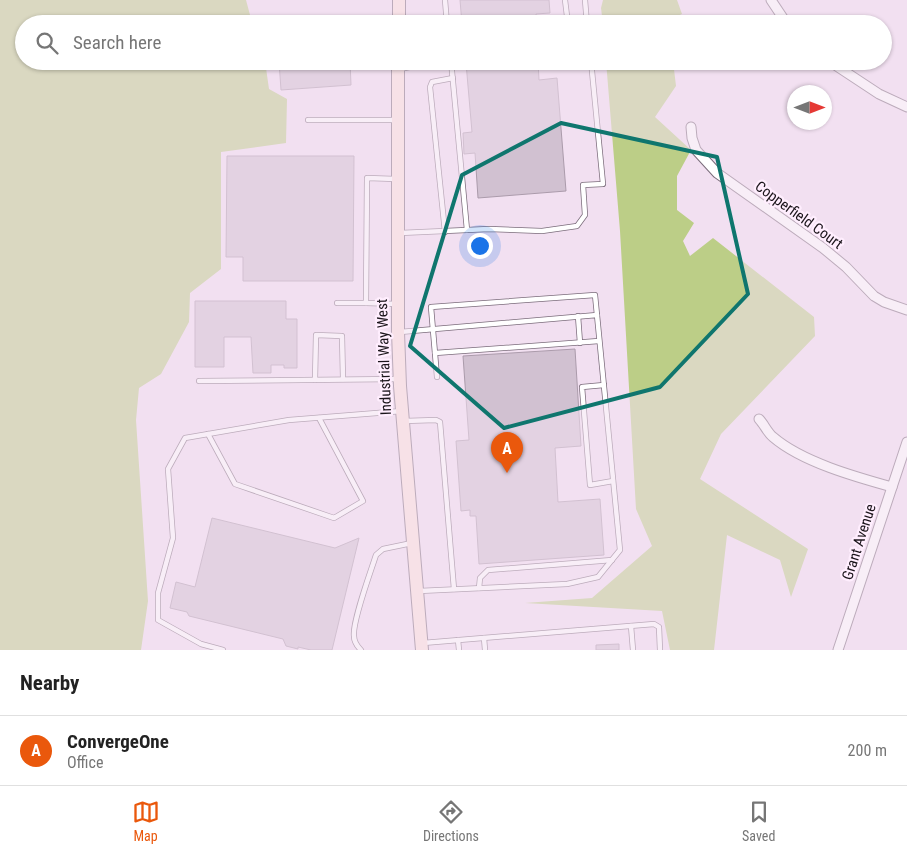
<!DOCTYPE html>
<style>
:root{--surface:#fff;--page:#f2f2f2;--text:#222;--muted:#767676;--line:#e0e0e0;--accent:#ea580c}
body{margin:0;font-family:"Roboto Condensed",sans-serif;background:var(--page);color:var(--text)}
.compass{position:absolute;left:787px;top:85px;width:45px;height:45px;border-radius:50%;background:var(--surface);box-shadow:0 1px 4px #0004;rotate:90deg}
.you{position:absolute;left:479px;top:245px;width:18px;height:18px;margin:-12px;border:4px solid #fff;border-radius:50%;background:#1a73e8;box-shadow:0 0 0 8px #1a73e833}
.badge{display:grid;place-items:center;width:32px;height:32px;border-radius:50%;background:var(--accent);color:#fff;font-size:16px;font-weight:700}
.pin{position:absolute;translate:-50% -41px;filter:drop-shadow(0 1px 2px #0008)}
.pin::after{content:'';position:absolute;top:26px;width:18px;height:15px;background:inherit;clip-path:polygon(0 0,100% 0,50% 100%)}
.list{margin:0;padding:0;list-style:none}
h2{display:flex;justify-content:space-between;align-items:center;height:65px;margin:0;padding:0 20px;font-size:21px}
h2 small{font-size:16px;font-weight:400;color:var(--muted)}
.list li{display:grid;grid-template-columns:32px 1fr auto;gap:15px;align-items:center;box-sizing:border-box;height:70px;padding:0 20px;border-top:1px solid var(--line)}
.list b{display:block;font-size:19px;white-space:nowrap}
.list p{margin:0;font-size:16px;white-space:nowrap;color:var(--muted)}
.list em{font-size:16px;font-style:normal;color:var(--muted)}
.icon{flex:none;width:28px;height:28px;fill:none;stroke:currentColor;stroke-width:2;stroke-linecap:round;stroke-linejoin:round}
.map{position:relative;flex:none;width:907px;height:650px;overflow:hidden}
.search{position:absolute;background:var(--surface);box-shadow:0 1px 4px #0004;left:15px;right:15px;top:15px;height:55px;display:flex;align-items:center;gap:12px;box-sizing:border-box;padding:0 18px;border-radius:28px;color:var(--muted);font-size:19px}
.sheet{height:135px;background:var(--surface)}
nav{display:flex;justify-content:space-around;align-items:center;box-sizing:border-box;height:70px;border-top:1px solid var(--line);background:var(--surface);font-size:14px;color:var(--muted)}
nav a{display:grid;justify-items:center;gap:2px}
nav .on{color:var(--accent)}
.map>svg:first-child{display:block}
.green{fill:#bcce87}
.building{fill:#d1c1d1;stroke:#ab9bab}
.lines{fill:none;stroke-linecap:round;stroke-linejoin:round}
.lane-casing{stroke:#7b6c7b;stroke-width:6}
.street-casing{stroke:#7b6c7b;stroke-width:11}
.secondary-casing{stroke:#7b6c7b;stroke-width:14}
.lane{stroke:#fff;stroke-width:4.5}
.street{stroke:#fff;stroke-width:9}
.secondary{stroke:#fde2db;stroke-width:12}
.marked{fill:none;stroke:#0f766e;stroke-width:4;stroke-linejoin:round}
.labels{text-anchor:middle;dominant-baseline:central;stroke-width:4.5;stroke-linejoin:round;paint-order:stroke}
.street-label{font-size:15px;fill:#1a141a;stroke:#ffeefe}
</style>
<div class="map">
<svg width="907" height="650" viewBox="0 0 907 650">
<rect width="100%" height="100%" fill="#f2e0f1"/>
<g class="green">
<polygon points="0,0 246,0 250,15 274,20 273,24 24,24 24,61 265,61 269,89 287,99 286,143 221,152 221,269 190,293 189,322 161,374 139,388 136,420 148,601 141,650 0,650"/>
<polygon points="603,0 677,0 682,14 668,20 668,24 603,24 601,8"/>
<polygon points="606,61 673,61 676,86 655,117 691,150 677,176 677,210 694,223 683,241 690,256 713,238 814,317 815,336 721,434 700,479 808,549 791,597 780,560 727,535 714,650 670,650 662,611 525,603 592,598 652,546 636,509 620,231"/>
</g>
<g class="building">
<polygon points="460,0 549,0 550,13 536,14 537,24 462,24"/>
<polygon points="279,61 350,61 351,85 281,90"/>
<polygon points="486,61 538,61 539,80 557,78 566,191 478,198 475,153 464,154 463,133 472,132 466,63"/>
<polygon points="227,156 354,156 353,281 243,281 243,257 226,257"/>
<polygon points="195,301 286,301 286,319 297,319 297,368 284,368 284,365 271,365 271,373 253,373 251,337 224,337 224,367 195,367"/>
<polygon points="575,349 581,446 555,448 558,502 600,499 604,555 479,564 476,516 470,516 470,510 461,511 456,441 469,440 463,356"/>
<polygon points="212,518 335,548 359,538 332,650 311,650 298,647 298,649 286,646 283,639 189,616 187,612 170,608 176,582 195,587"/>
<polygon points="619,644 619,650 596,650 596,645"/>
</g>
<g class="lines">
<g class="lane-casing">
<g id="lane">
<polyline points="445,0 447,24"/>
<polyline points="565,0 568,24"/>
<polyline points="585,0 587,24"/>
<polyline points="451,61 467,230"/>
<polyline points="400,69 438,61"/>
<polyline points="308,120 397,120"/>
<polyline points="396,179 367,178 366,303 397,304"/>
<polyline points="445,232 430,87 432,82 453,78"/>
<polyline points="400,233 489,229 542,231 577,226 585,215 583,185 603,184 591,61"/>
<polyline points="337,303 366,303"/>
<polyline points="578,316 580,343"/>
<polyline points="400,332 597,315 620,550 598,577 567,584 419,591"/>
<polyline points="435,353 599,341"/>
<polyline points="437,377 431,307 595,295 597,315"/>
<polyline points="315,380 316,335 342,336 343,379"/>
<polyline points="199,381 399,379"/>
<polyline points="604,385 582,387 590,485 613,481"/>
<polyline points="404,421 436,420 440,422 454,589"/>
<polyline points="208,434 235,484 334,518 363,501 319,418"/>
<polyline points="479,588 480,578 488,570 612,560"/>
<polyline points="631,626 633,650"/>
<polyline points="484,638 485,650"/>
<polyline points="458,640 459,650"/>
<polyline points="423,643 654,624 659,627 660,650"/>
<polyline points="223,650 201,644 158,620 158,593 173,538 168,469 185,438 289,420 402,411"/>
<path d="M 361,650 C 357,646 354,642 354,636 C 352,622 371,571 376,555 L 383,549 L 412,543"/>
</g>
</g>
<g class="street-casing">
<g id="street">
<polyline points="771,0 787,24"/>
<polyline points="829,61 879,94 907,107"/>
<polyline points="691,127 692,138 696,150 717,173 823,248 846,267 874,296 884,302 907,310"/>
<path d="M 759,419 C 764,424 767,432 773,437 C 802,462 856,477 892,487"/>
<polyline points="838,650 907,442"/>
</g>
</g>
<g class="secondary-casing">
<g id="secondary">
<polyline points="399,24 399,0"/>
<polyline points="398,61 398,332 400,386 422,650"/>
</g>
</g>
<use href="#lane" class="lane"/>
<use href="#street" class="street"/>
<use href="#secondary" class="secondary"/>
</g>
<path d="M0 0H907V650H0ZM 561,123 L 717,157 L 748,294 L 660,387 L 504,428 L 410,346 L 462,175 Z" fill="#f2e0f1" fill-opacity=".55" fill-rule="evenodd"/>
<path class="marked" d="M 561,123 L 717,157 L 748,294 L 660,387 L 504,428 L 410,346 L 462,175 Z"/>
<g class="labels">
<g class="street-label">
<text transform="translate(799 215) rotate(36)">Copperfield Court</text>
<text transform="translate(384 357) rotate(-92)">Industrial Way West</text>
<text transform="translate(859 542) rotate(-72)">Grant Avenue</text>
</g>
</g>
</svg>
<svg class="compass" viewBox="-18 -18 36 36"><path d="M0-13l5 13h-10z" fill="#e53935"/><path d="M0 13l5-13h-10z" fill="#767676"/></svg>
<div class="you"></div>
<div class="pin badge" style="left:507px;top:473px">A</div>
<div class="search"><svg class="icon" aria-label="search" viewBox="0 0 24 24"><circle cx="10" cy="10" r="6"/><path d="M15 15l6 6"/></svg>Search here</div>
</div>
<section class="sheet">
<h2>Nearby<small></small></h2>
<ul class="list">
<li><span class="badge">A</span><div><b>ConvergeOne</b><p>Office</p></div><em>200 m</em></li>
</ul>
</section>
<nav>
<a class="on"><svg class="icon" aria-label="map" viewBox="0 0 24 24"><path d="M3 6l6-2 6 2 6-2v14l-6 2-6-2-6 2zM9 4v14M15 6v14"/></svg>Map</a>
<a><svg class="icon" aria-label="directions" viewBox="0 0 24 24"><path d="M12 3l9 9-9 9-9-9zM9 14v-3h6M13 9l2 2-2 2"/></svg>Directions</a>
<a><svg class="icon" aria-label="saved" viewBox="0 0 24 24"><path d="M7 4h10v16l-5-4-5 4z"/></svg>Saved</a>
</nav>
